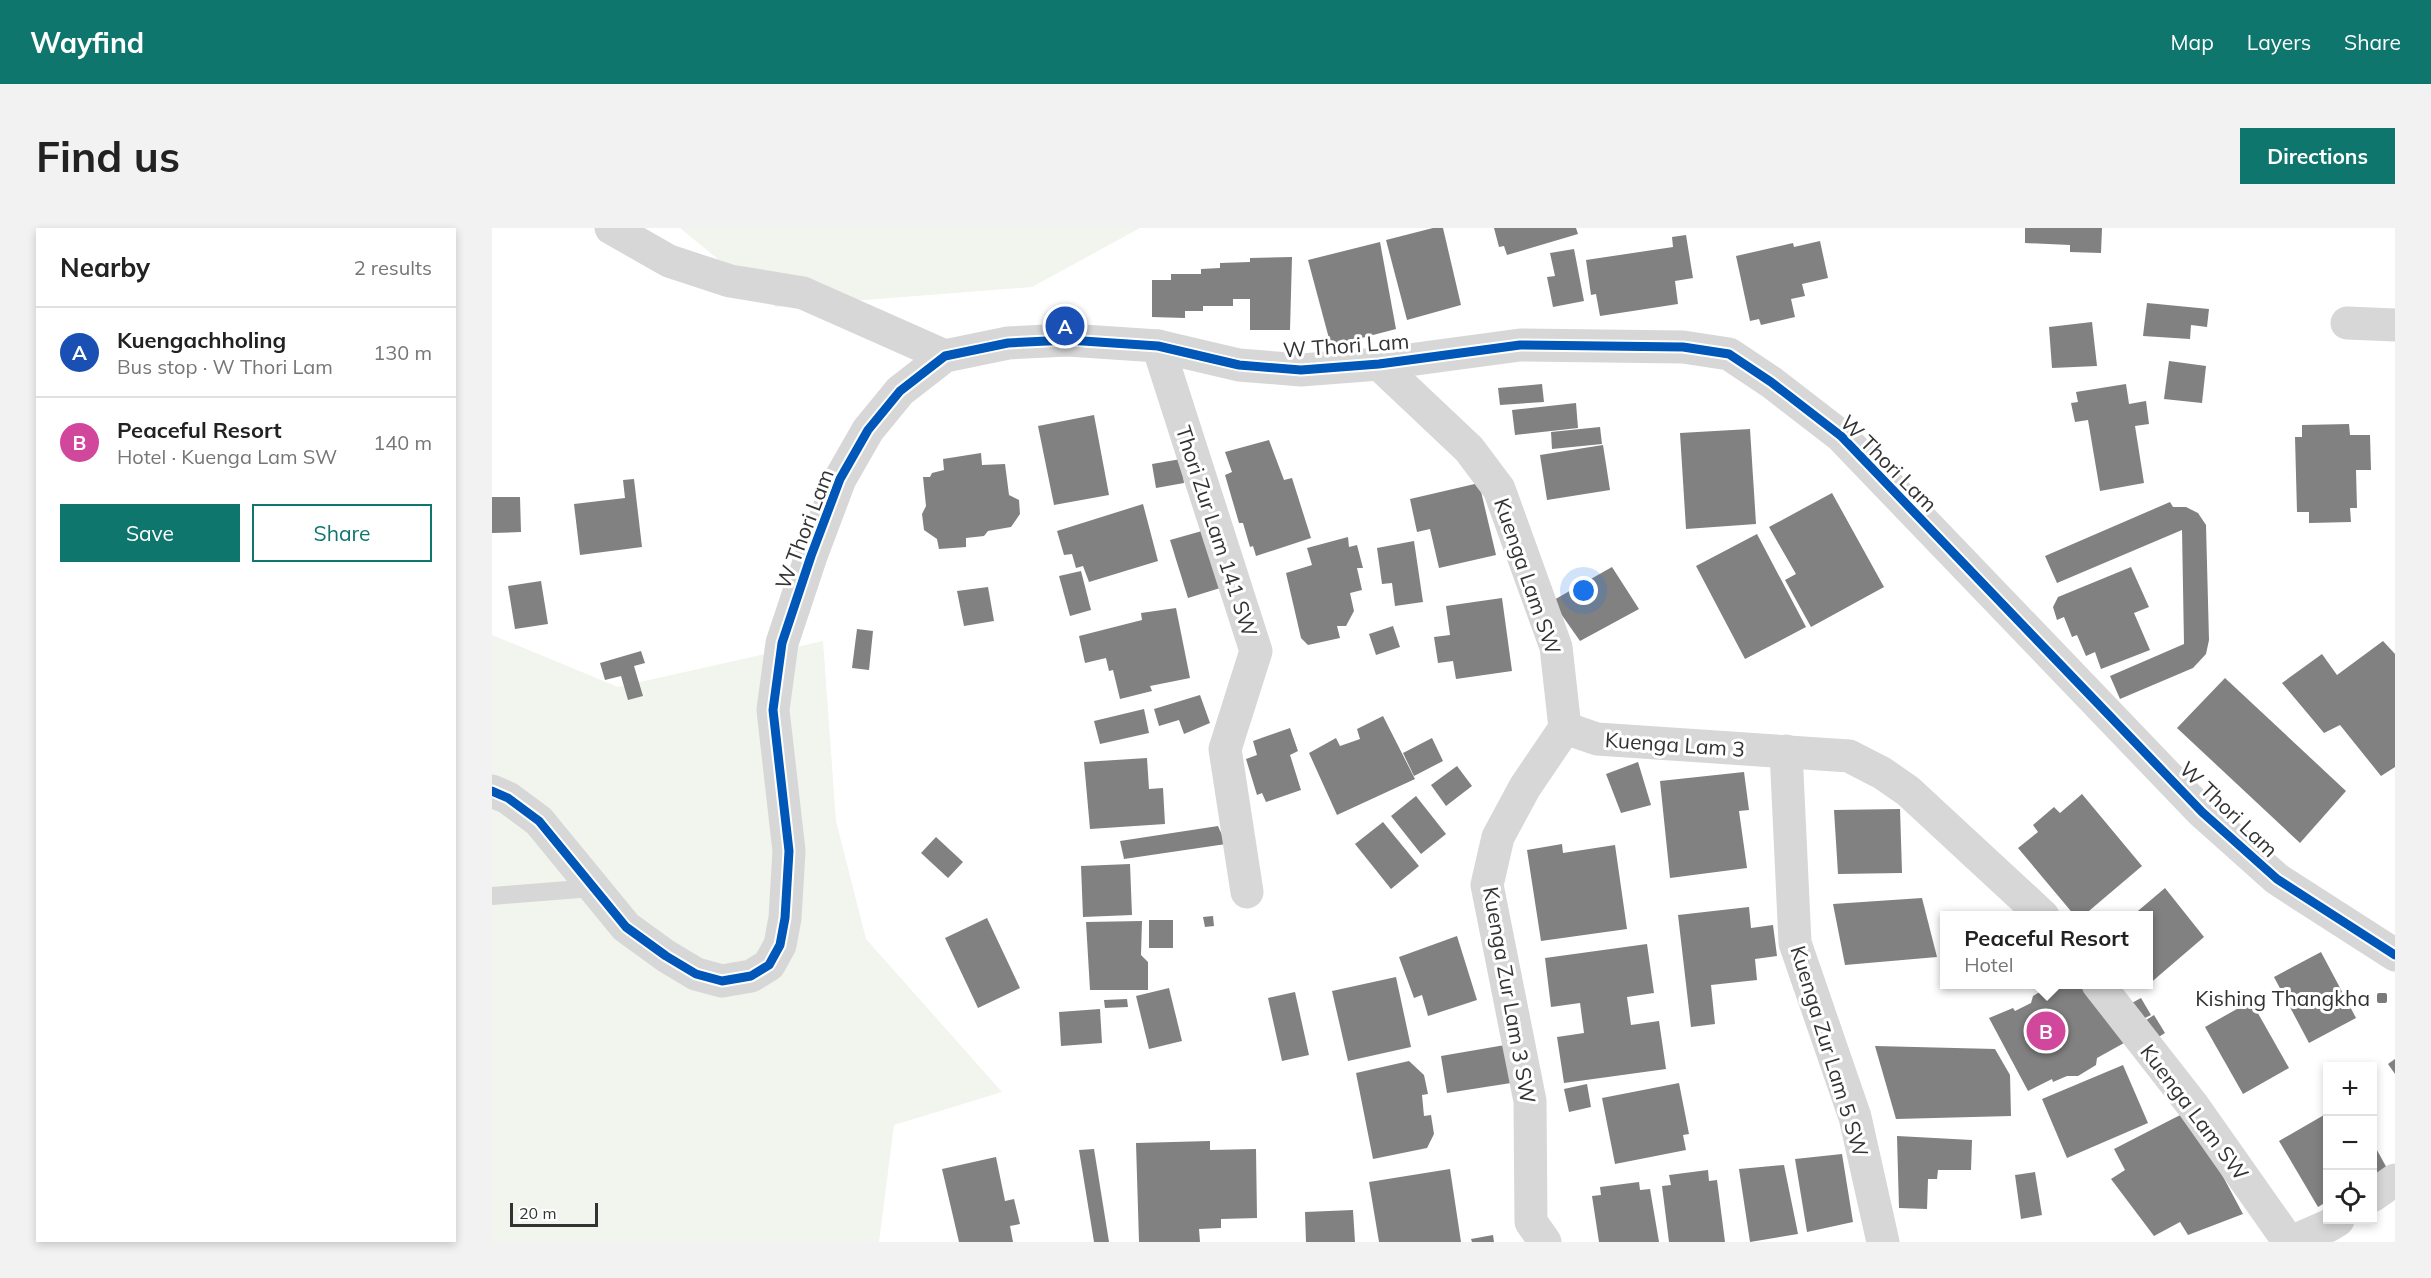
<!DOCTYPE html>
<meta charset="utf-8">
<style>
:root{--surface:#fff;--page:#f2f2f2;--text:#222;--muted:#767676;--line:#e0e0e0;--accent:#0f766e}
body{margin:0;font-family:Mulish,sans-serif;background:var(--page);color:var(--text)}
.controls{position:absolute;right:18px;bottom:18px;display:grid;overflow:hidden;border-radius:0px;box-shadow:0 3px 9px #0003}
.controls button{width:54px;height:54px;display:grid;place-items:center;padding:0;border:0;border-bottom:2px solid var(--line);background:var(--surface);color:var(--text);font:30px sans-serif}
.scale{position:absolute;left:18px;bottom:15px;width:88px;box-sizing:border-box;padding-left:6px;border:3px solid #333;border-top:0;font-size:16px;line-height:21px;white-space:nowrap;color:#333;-webkit-text-stroke:4px #fff;paint-order:stroke}
.you{position:absolute;left:1092px;top:363px;width:21px;height:21px;margin:-15px;border:4px solid #fff;border-radius:50%;background:#1a73e8;box-shadow:0 0 0 9px #1a73e833}
.badge{display:grid;place-items:center;width:39px;height:39px;border-radius:50%;background:var(--accent);color:#fff;font-size:20px;font-weight:700}
.pin{position:absolute;translate:-50% -50%;border:3px solid #fff;box-shadow:0 2px 6px #0006}
.popup{position:absolute;left:1448px;top:683px;width:213px;height:78px;box-sizing:border-box;display:grid;place-content:center;border-radius:0px;background:var(--surface);filter:drop-shadow(0 2px 4px #0005);font-size:20px;white-space:nowrap;color:var(--muted)}
.popup b{font-size:22px;color:var(--text)}
.popup::after{content:'';position:absolute;left:50%;top:100%;margin-left:-12px;border:12px solid transparent;border-top-color:var(--surface)}
.list{margin:0;padding:0;list-style:none}
h2{display:flex;justify-content:space-between;align-items:center;height:78px;margin:0;padding:0 24px;font-size:26px}
h2 small{font-size:20px;font-weight:400;color:var(--muted)}
.list li{display:grid;grid-template-columns:39px 1fr auto;gap:18px;align-items:center;box-sizing:border-box;height:90px;padding:0 24px;border-top:2px solid var(--line)}
.list b{display:block;font-size:22px;white-space:nowrap}
.list p{margin:0;font-size:20px;white-space:nowrap;color:var(--muted)}
.list em{font-size:20px;font-style:normal;color:var(--muted)}
.actions{display:flex;gap:12px;padding:18px 24px}
.actions a{flex:1;padding:14px 0;border:2px solid var(--accent);border-radius:0px;text-align:center;font-size:21px;color:var(--accent)}
.actions .main{background:var(--accent);color:#fff}
.icon{flex:none;width:33px;height:33px;fill:none;stroke:currentColor;stroke-width:2;stroke-linecap:round;stroke-linejoin:round}
.map{position:relative;flex:none;width:1903px;height:1014px;overflow:hidden;border-radius:0px}
header{display:flex;align-items:center;gap:36px;box-sizing:border-box;height:84px;padding:0 30px;background:var(--accent);color:#fff}
header strong{font-size:28px}
nav{display:flex;gap:33px;margin-inline-start:auto;font-size:21px}
.intro{display:flex;align-items:center;justify-content:space-between;box-sizing:border-box;height:144px;padding:0 36px}
h1{margin:0;font-size:42px}
.button{padding:15px 27px;border-radius:0px;background:var(--accent);color:#fff;font-size:21px;font-weight:700}
main{display:flex;gap:36px;padding:0 36px}
aside{flex:1;background:var(--surface);border-radius:0px;box-shadow:0 3px 9px #0003}
.map>svg:first-child{display:block}
.green{fill:#f1f5ed}
.building{fill:#818181}
.lines{fill:none;stroke-linecap:round;stroke-linejoin:round}
.service{stroke:#d7d7d7;stroke-width:18}
.minor{stroke:#d7d7d7;stroke-width:33}
.cycleway-casing{stroke:#fff;stroke-width:13}
.cycleway{stroke:#0057b8;stroke-width:9}
.poi-dot{fill:#7a7a7a;stroke:#fff;stroke-width:2}
.labels{text-anchor:middle;dominant-baseline:central;stroke-width:6;stroke-linejoin:round;paint-order:stroke}
.street-label{font-size:21px;fill:#333;stroke:#fff}
.poi-label{font-size:21px;fill:#333;stroke:#fff;text-anchor:end}
</style>
<header>
<strong>Wayfind</strong>
<nav><a>Map</a><a>Layers</a><a>Share</a></nav>
</header>
<div class="intro"><h1>Find us</h1><a class="button">Directions</a></div>
<main>
<aside>
<h2>Nearby<small>2 results</small></h2>
<ul class="list">
<li><span class="badge" style="background:#1a4fb4">A</span><div><b>Kuengachholing</b><p>Bus stop · W Thori Lam</p></div><em>130 m</em></li>
<li><span class="badge" style="background:#d1479c">B</span><div><b>Peaceful Resort</b><p>Hotel · Kuenga Lam SW</p></div><em>140 m</em></li>
</ul>
<div class="actions"><a class="main">Save</a><a>Share</a></div>
</aside>
<div class="map">
<svg width="1903" height="1014" viewBox="0 0 1903 1014">
<rect width="100%" height="100%" fill="#fff"/>
<g class="green">
<polygon points="188,0 648,0 540,59 284,79"/>
<polygon points="0,407 126,459 331,413 344,593 374,711 510,864 402,897 387,1014 0,1014"/>
</g>
<g class="building">
<polygon points="941,0 951,0 969,77 915,92 894,12"/>
<polygon points="1002,0 1084,0 1086,6 1015,27 1012,18 1007,19"/>
<polygon points="1533,0 1610,0 1609,25 1578,24 1578,17 1533,15"/>
<polygon points="1194,7 1201,50 1183,53 1186,76 1108,88 1104,66 1099,67 1094,32 1181,19 1180,9"/>
<polygon points="1328,13 1336,50 1310,56 1313,68 1299,71 1303,89 1269,97 1267,91 1258,93 1244,28 1301,15 1302,19"/>
<polygon points="888,14 904,101 839,118 816,32"/>
<polygon points="1082,21 1092,73 1061,79 1055,49 1063,48 1058,25"/>
<polygon points="800,29 798,102 758,102 758,71 741,71 741,78 711,78 711,83 693,83 693,90 660,89 660,52 679,52 679,46 709,46 709,41 728,40 728,35 758,34 758,30"/>
<polygon points="1655,75 1717,81 1715,99 1699,97 1698,111 1651,108"/>
<polygon points="1600,94 1605,138 1560,140 1557,99"/>
<polygon points="1677,133 1714,138 1710,175 1672,171"/>
<polygon points="1050,156 1052,174 1008,177 1006,160"/>
<polygon points="1634,156 1637,176 1654,173 1657,196 1643,198 1652,255 1608,263 1596,192 1583,194 1579,175 1586,174 1584,164"/>
<polygon points="1084,175 1086,200 1023,207 1020,182"/>
<polygon points="602,187 617,267 562,277 546,198"/>
<polygon points="1857,196 1858,207 1878,207 1879,242 1864,242 1865,280 1858,280 1859,294 1817,295 1817,284 1805,284 1803,209 1810,209 1810,197"/>
<polygon points="1108,199 1110,216 1060,221 1059,204"/>
<polygon points="1258,201 1264,296 1194,301 1188,205"/>
<polygon points="777,212 792,252 800,250 819,310 764,328 761,318 758,319 751,295 747,295 733,247 740,244 733,224"/>
<polygon points="1111,217 1118,262 1055,272 1048,227"/>
<polygon points="489,225 490,237 513,236 517,267 527,272 528,286 519,299 496,303 492,308 474,310 474,319 447,321 445,311 432,302 430,286 434,278 431,249 438,249 440,245 452,242 451,231"/>
<polygon points="689,231 692,255 664,260 660,236"/>
<polygon points="142,251 150,319 88,327 82,276 133,270 131,252"/>
<polygon points="987,255 1004,327 947,340 938,301 925,304 918,271"/>
<polygon points="1340,265 1392,359 1319,399 1293,352 1304,346 1277,299"/>
<polygon points="0,269 28,269 29,304 0,305"/>
<polygon points="1678,274 1681,279 1694,279 1706,285 1714,297 1717,412 1714,426 1701,440 1628,471 1618,448 1692,416 1690,302 1565,355 1553,328"/>
<polygon points="651,276 666,333 597,354 591,338 584,340 580,326 572,327 565,303"/>
<polygon points="724,299 741,356 696,370 678,312"/>
<polygon points="1265,306 1314,399 1253,431 1204,338"/>
<polygon points="856,309 857,319 865,317 871,340 865,340 870,362 858,365 862,383 854,398 845,398 848,410 816,417 809,410 794,345 820,337 815,320"/>
<polygon points="922,313 931,374 903,378 900,355 890,356 885,320"/>
<polygon points="1120,339 1147,381 1088,413 1060,373"/>
<polygon points="1639,339 1657,379 1642,385 1658,422 1609,441 1603,424 1594,428 1585,407 1580,409 1572,389 1565,392 1561,379 1566,369"/>
<polygon points="589,343 599,382 578,388 567,348"/>
<polygon points="49,353 56,396 23,401 16,358"/>
<polygon points="496,359 502,393 472,398 465,363"/>
<polygon points="1010,370 1020,443 964,451 961,433 946,435 942,409 958,407 954,378"/>
<polygon points="684,380 698,450 658,458 660,463 628,471 621,442 617,443 614,430 593,435 587,408 650,392 649,385"/>
<polygon points="901,398 908,419 884,427 877,406"/>
<polygon points="365,401 381,403 377,442 360,440"/>
<polygon points="1891,413 1903,426 1903,539 1889,548 1848,497 1832,505 1790,455 1830,426 1845,447"/>
<polygon points="149,423 153,435 142,438 151,468 136,472 129,448 113,452 108,435"/>
<polygon points="1733,450 1854,563 1808,615 1685,500"/>
<polygon points="708,467 718,495 692,506 687,492 667,498 662,481"/>
<polygon points="652,481 657,505 608,516 602,493"/>
<polygon points="891,488 923,551 845,587 817,525 844,510 848,518 868,511 865,501"/>
<polygon points="798,500 806,523 798,527 809,562 774,574 770,565 765,567 754,531 765,527 761,513"/>
<polygon points="940,510 951,533 922,548 911,525"/>
<polygon points="655,530 657,561 671,560 673,596 598,601 592,534"/>
<polygon points="1146,534 1159,577 1129,585 1114,546"/>
<polygon points="965,538 980,558 954,578 939,557"/>
<polygon points="1252,544 1257,582 1247,583 1255,640 1178,650 1168,553"/>
<polygon points="1590,566 1650,638 1591,688 1583,688 1526,620 1546,604 1541,597 1562,579 1568,585"/>
<polygon points="924,568 954,606 929,626 899,588"/>
<polygon points="1408,581 1410,645 1346,646 1342,582"/>
<polygon points="891,594 927,638 899,661 863,616"/>
<polygon points="726,598 734,616 632,631 628,613"/>
<polygon points="444,609 471,634 456,650 429,625"/>
<polygon points="1070,616 1071,625 1123,617 1135,701 1049,713 1035,622"/>
<polygon points="638,636 640,687 591,689 589,638"/>
<polygon points="1673,660 1712,709 1656,757 1656,688 1640,688"/>
<polygon points="1430,670 1445,729 1353,737 1341,676"/>
<polygon points="1257,679 1259,700 1281,697 1285,728 1263,731 1265,752 1219,757 1223,796 1199,799 1186,687"/>
<polygon points="721,688 722,698 713,699 711,689"/>
<polygon points="495,690 528,760 486,780 453,710"/>
<rect x="657" y="692" width="24" height="28"/>
<polygon points="650,693 649,727 656,734 656,762 598,762 594,694"/>
<polygon points="965,708 985,772 936,788 930,767 922,770 907,729"/>
<polygon points="1155,716 1162,765 1135,769 1139,797 1167,793 1174,841 1072,855 1065,809 1092,805 1088,775 1059,779 1053,730"/>
<polygon points="1829,724 1864,790 1817,815 1782,749"/>
<polygon points="904,749 919,819 856,833 840,763"/>
<polygon points="1561,756 1567,759 1572,756 1599,756 1632,815 1605,830 1604,837 1586,848 1575,848 1561,854 1560,851 1536,863 1497,790 1521,780 1523,783 1539,775 1541,768"/>
<polygon points="677,760 690,813 657,821 644,768"/>
<polygon points="803,764 817,827 790,833 776,770"/>
<polygon points="1649,770 1659,787 1647,793 1638,776"/>
<polygon points="635,771 636,779 613,780 612,772"/>
<polygon points="1759,773 1797,840 1751,866 1713,799"/>
<polygon points="608,781 610,815 569,818 567,784"/>
<polygon points="1662,787 1673,805 1659,814 1648,796"/>
<polygon points="1013,817 1019,855 955,865 949,828"/>
<polygon points="1383,818 1503,821 1518,847 1519,888 1404,891"/>
<polygon points="1903,831 1903,846 1896,836"/>
<polygon points="917,833 932,847 936,866 930,867 932,888 939,887 942,906 935,920 881,931 864,845"/>
<polygon points="1631,837 1656,895 1575,930 1550,871"/>
<polygon points="1187,855 1197,906 1191,907 1194,922 1123,936 1110,870"/>
<polygon points="1095,856 1099,879 1077,884 1072,861"/>
<polygon points="1696,883 1751,986 1696,1007 1688,994 1662,1008 1619,951 1633,942 1622,921"/>
<polygon points="1832,887 1836,892 1836,973 1826,979 1787,913"/>
<polygon points="1405,908 1480,912 1479,942 1446,942 1445,951 1436,951 1435,981 1407,980"/>
<polygon points="718,913 718,922 764,921 765,990 729,991 729,1000 707,1001 708,1014 647,1014 644,915"/>
<polygon points="1880,913 1897,944 1880,950"/>
<polygon points="602,921 617,1014 602,1014 587,922"/>
<polygon points="1350,926 1361,994 1315,1004 1303,931"/>
<polygon points="504,929 513,973 522,971 528,996 518,998 521,1014 467,1014 450,941"/>
<polygon points="1292,937 1306,1006 1258,1014 1247,941"/>
<polygon points="958,941 969,1014 887,1014 877,954"/>
<polygon points="1216,942 1217,953 1225,952 1233,1014 1177,1014 1170,958 1179,957 1177,947"/>
<polygon points="1543,944 1550,987 1529,991 1523,947"/>
<polygon points="1147,954 1148,962 1158,961 1167,1014 1107,1014 1100,968 1109,967 1108,959"/>
<polygon points="861,982 863,1014 814,1014 813,984"/>
<polygon points="1001,1007 1002,1014 980,1014 979,1011"/>
</g>
<g class="lines">
<polyline class="service" points="0,668 100,660"/>
<g class="minor">
<polyline points="119,0 177,33 238,53 311,65 453,128"/>
<polyline points="1855,95 1903,97"/>
<polyline points="666,118 764,423 733,521 755,664"/>
<polyline points="887,136 977,221 1007,261 1064,419 1073,500"/>
<polyline points="1073,500 1105,511 1357,528 1390,545 1416,563 1551,688"/>
<polyline points="1294,523 1303,715 1363,889 1391,1014"/>
<polyline points="0,563 16,570 47,593 134,699 174,728 204,746 230,753 259,748 277,737 288,717 293,690 297,623 281,482 290,415 319,328 348,251 376,202 408,163 453,128 516,115 576,112 666,118 747,137 809,142 887,136 1028,117 1191,119 1237,126 1279,154 1349,208 1710,584 1785,651 1903,727"/>
<polyline points="1606,756 1702,879 1797,1014"/>
<polyline points="1880,968 1903,952"/>
<polyline points="1053,1014 1039,994 1038,873 995,657 1006,609 1033,559 1073,500"/>
<polyline points="1799,1014 1836,998 1846,992"/>
</g>
<g class="cycleway-casing">
<polyline id="cycleway" points="0,563 16,570 47,593 134,699 174,728 204,746 230,753 259,748 277,737 288,717 293,690 297,623 281,482 290,415 319,328 348,251 376,202 408,163 453,128 516,115 576,112 666,118 747,137 809,142 887,136 1028,117 1191,119 1237,126 1279,154 1349,208 1710,584 1785,651 1903,727"/>
</g>
<use href="#cycleway" class="cycleway"/>
</g>
<rect class="poi-dot" x="1884" y="764" width="12" height="12" rx="3"/>
<g class="labels">
<g class="street-label">
<text transform="translate(854 117) rotate(-4)">W Thori Lam</text>
<text transform="translate(1397 235) rotate(45)">W Thori Lam</text>
<text transform="translate(312 301) rotate(-69)">W Thori Lam</text>
<text transform="translate(725 303) rotate(72)">Thori Zur Lam 141 SW</text>
<text transform="translate(1036 348) rotate(71)">Kuenga Lam SW</text>
<text transform="translate(1183 516) rotate(4)">Kuenga Lam 3</text>
<text transform="translate(1737 581) rotate(44)">W Thori Lam</text>
<text transform="translate(1018 767) rotate(80)">Kuenga Zur Lam 3 SW</text>
<text transform="translate(1338 823) rotate(73)">Kuenga Zur Lam 5 SW</text>
<text transform="translate(1703 884) rotate(53)">Kuenga Lam SW</text>
</g>
<g class="poi-label">
<text x="1878" y="770">Kishing Thangkha</text>
</g>
</g>
</svg>
<div class="controls">
<button>+</button>
<button>−</button>
<button><svg class="icon" aria-label="locate" viewBox="0 0 24 24"><circle cx="12" cy="12" r="6"/><path d="M12 2v4M12 18v4M2 12h4M18 12h4"/></svg></button>
</div>
<div class="scale">20 m</div>
<div class="you"></div>
<div class="pin badge" style="left:573px;top:98px;background:#1a4fb4">A</div>
<div class="pin badge" style="left:1554px;top:803px;background:#d1479c">B</div>
<div class="popup"><b>Peaceful Resort</b>Hotel</div>
</div>
</main>
